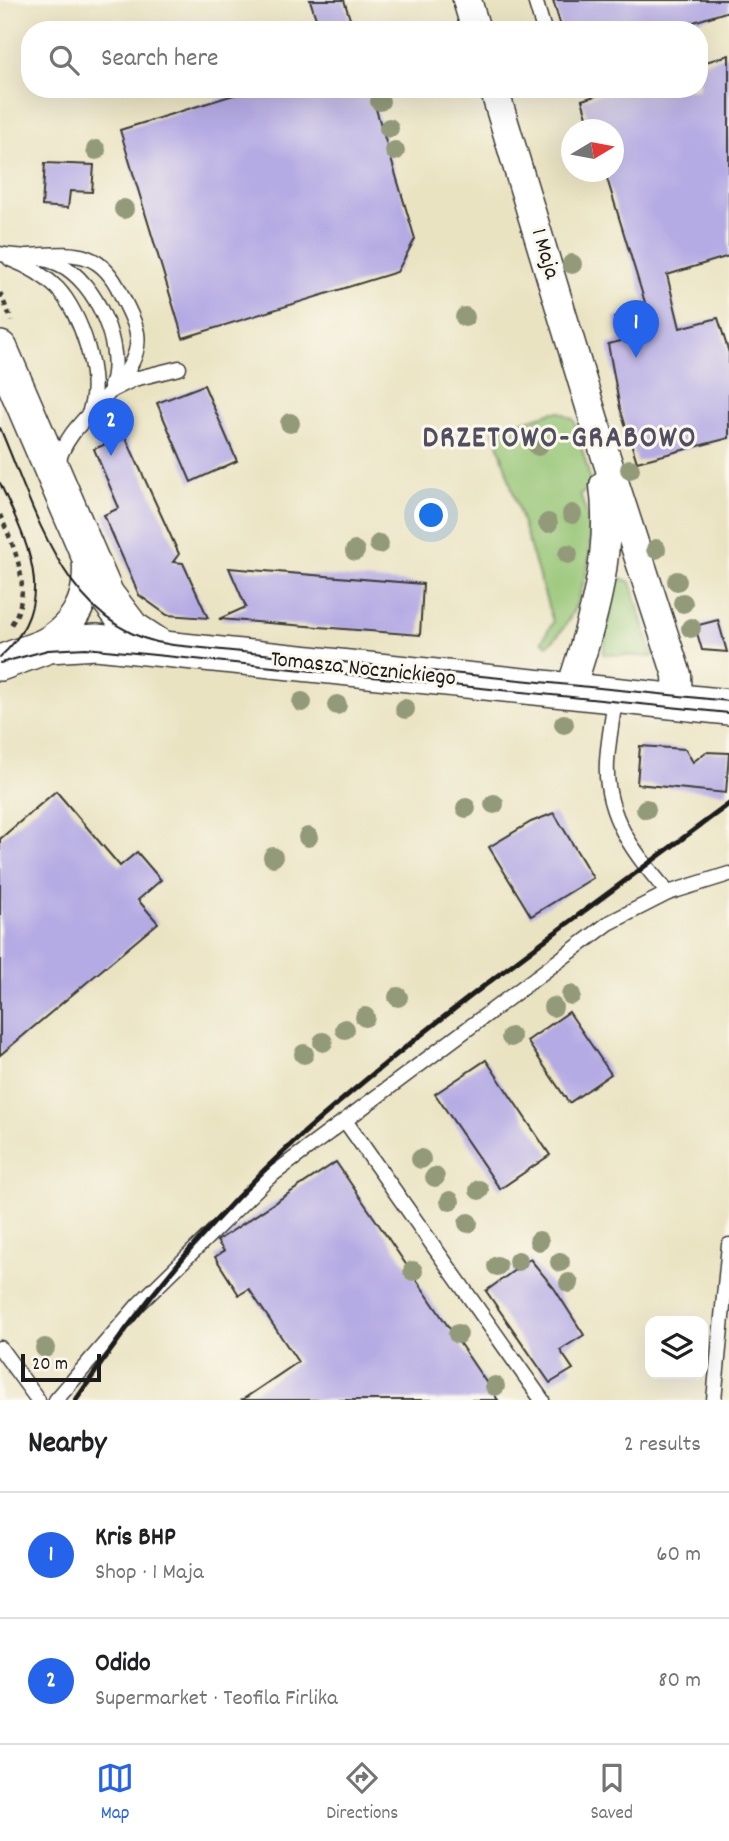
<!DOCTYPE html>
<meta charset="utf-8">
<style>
:root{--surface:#fff;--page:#f2f2f2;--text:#202124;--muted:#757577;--line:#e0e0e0;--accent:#2563eb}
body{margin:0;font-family:Dekko,sans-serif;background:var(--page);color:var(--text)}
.controls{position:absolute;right:21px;bottom:21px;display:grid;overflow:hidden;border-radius:14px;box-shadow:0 7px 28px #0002}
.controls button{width:63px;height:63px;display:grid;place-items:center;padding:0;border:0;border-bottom:2px solid var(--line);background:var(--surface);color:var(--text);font:35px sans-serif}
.compass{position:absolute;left:561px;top:119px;width:63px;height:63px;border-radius:50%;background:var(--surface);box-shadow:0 7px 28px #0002;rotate:80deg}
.scale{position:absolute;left:21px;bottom:18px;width:80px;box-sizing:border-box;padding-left:7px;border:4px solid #1c1c1c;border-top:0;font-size:19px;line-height:24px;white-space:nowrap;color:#1c1c1c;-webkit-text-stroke:5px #fbf7ec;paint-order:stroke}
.you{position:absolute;left:432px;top:516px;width:24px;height:24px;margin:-18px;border:5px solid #fff;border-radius:50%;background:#1a73e8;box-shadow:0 0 0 10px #1a73e833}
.badge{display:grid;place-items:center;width:46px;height:46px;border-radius:50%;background:var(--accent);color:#fff;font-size:23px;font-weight:700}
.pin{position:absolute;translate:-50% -58px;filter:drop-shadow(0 2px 4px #0008)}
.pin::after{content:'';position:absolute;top:37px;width:24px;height:21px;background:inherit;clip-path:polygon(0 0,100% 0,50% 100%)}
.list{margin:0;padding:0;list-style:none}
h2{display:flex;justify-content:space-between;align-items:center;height:91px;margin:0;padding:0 28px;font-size:30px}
h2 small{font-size:23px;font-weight:400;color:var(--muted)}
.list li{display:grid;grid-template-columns:46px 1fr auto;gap:21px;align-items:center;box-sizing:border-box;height:126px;padding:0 28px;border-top:2px solid var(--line)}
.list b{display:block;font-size:26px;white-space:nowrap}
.list p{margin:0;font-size:23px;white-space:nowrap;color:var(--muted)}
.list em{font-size:23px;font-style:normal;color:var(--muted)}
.icon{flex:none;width:38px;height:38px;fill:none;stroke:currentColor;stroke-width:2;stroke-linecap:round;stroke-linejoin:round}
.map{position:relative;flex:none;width:729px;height:1400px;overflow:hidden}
.search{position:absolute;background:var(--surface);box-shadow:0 7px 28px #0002;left:21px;right:21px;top:21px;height:77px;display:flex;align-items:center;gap:18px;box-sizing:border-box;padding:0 24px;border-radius:28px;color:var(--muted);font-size:26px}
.sheet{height:343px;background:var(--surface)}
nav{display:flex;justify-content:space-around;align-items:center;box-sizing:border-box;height:98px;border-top:2px solid var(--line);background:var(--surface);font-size:19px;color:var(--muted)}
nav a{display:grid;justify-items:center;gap:4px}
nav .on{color:var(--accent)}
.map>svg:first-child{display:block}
.green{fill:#94c473;stroke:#587048;stroke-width:2}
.building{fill:#b5abe4}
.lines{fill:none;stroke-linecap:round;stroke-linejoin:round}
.service-casing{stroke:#3b3a35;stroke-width:17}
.minor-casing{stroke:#3b3a35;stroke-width:31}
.tertiary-casing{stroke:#3b3a35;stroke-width:38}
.path{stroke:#3b3a35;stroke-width:4.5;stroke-dasharray:5 5;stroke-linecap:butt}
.service{stroke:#fff;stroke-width:14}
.minor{stroke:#fff;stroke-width:28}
.tertiary{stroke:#fff;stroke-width:35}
.tram{stroke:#1c1c1c;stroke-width:2}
.rail{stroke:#1c1c1c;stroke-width:5}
.tree{fill:#939a7a}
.labels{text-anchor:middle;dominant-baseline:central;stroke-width:6;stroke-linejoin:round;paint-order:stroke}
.street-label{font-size:23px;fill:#1c1c1c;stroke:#fbf7ec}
.district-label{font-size:30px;font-weight:bold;letter-spacing:2px;fill:#524e62;stroke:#fbf7ec}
</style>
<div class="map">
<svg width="729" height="1400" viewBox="0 0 729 1400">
<rect width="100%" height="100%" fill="#fbf7ec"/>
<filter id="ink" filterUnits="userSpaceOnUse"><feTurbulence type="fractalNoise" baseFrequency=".0143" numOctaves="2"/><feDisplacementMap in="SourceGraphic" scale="14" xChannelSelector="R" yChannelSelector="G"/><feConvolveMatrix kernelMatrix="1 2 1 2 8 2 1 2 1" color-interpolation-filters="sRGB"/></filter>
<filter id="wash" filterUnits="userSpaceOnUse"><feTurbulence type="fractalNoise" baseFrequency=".00686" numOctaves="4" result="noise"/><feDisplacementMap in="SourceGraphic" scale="28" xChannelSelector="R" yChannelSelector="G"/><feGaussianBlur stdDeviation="1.57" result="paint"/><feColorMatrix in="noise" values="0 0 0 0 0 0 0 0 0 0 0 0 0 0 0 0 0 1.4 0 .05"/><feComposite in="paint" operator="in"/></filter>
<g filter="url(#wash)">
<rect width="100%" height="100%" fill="#eae3c2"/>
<g class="green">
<path d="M 553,412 L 560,412 L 574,420 L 593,489 L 580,494 C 584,506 589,518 590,531 C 592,568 577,621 548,645 L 542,641 L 553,622 L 494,430 Z"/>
<polygon points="621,578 631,582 653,657 603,654 615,583"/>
</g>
<g id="blocks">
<g class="building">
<polygon points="310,0 344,0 350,19 319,28"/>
<polygon points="553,0 729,0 729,11 668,30 562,30"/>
<polygon points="729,55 729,256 667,275 680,328 718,318 729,353 729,438 637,462 620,408 608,344 621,341 614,317 647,309 605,172 613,172 613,130 591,130 582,100 618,89 699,89 699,64"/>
<polygon points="253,89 370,89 415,239 397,272 183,338 120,130"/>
<polygon points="45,163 94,165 92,192 70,191 68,208 42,206"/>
<polygon points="204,385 237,461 191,482 157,403"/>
<polygon points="125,436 179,554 173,562 183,563 208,618 167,615 139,595 104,515 119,508 94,449"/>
<polygon points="229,568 423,584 420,635 219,619 246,607"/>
<polygon points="718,620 727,652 702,650 695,626"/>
<polygon points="640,746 685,749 693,762 706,752 729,753 726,793 637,784"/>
<polygon points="56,791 120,866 137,852 161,880 138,900 158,923 0,1055 0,839"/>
<polygon points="554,813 593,878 531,916 489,847 531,822"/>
<polygon points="569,1012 611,1074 569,1103 527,1041"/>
<polygon points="486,1060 550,1155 500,1189 435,1094"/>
<polygon points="336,1162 416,1279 498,1400 242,1400 298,1362 249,1289 239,1295 215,1257 224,1251 217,1241"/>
<polygon points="530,1259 554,1288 584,1335 560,1350 573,1369 550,1383 486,1291"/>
</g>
</g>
</g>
<g filter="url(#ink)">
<use href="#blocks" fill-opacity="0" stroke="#3b3a35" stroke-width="2"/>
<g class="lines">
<g class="service-casing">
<g id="service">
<polyline points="535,0 544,30"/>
<path d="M 0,254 C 20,258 40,255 59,264 C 96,281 125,348 111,386"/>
<path d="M 26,256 C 70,254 99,246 121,294 C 126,306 135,320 137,333 C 145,383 64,416 57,468"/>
<path d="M 10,259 C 28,266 43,274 57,288 C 81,313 102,376 90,410"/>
<polyline points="114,389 134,379 179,368"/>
<path d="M 615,697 C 613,719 608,740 607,762 C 604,816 635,854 668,893"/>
<polyline points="346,1122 542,1400"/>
<polyline points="0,1348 38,1400"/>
<polyline points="56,1400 139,1304 268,1178 609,923 668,893 729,874"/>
<polyline points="714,1400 729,1245"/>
</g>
</g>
<g class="minor-casing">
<g id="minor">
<polyline points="467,0 476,30"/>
<polyline points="494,89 594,420 677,675 678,702"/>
<path d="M 38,646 C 77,627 91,596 86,554"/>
<path d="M 570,691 C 592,625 613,555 604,485"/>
</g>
</g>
<g class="tertiary-casing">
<g id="tertiary">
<polyline points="0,349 106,595 132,629 161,648"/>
<polyline points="0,663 49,645 96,642 729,707"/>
</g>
</g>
<g class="path">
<polyline points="0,293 12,321"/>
<path d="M 0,515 C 15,549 35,592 10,626"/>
</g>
<use href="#service" class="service"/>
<use href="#minor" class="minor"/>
<use href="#tertiary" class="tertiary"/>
<g class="tram">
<path d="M 0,428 C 36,511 66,632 173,645 L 729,701"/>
<path d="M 0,483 C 27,544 61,602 0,657"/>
<polyline points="0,663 48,650 86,648 729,713"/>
</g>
<path class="rail" d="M 76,1400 C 145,1297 228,1198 322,1117 C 451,1005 592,906 729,804"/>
</g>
<g class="tree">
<circle cx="380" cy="101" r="10"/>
<circle cx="389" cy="128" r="10"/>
<circle cx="96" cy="150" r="10"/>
<circle cx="395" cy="151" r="10"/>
<circle cx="124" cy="209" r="10"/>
<circle cx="572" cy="264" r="10"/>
<circle cx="465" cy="317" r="10"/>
<circle cx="290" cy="423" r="10"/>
<circle cx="538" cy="446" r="10"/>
<circle cx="630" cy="469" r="10"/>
<circle cx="572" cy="514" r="10"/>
<circle cx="548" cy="523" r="10"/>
<circle cx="379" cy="544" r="10"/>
<circle cx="656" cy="549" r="10"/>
<circle cx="355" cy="551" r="10"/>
<circle cx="568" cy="554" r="10"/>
<circle cx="677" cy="581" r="10"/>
<circle cx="683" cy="603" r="10"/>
<circle cx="691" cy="628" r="10"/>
<circle cx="302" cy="702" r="10"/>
<circle cx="337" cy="705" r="10"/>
<circle cx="405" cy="709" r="10"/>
<circle cx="564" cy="724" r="10"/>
<circle cx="494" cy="804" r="10"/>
<circle cx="466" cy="808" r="10"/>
<circle cx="646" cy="809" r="10"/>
<circle cx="308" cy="837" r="10"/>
<circle cx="273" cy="857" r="10"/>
<circle cx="571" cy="995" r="10"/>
<circle cx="398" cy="997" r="10"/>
<circle cx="553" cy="1007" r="10"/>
<circle cx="365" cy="1017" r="10"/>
<circle cx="345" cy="1029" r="10"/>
<circle cx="511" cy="1037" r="10"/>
<circle cx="323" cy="1042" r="10"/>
<circle cx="304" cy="1054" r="10"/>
<circle cx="421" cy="1159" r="10"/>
<circle cx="435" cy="1177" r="10"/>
<circle cx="479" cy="1190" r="10"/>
<circle cx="450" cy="1201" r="10"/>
<circle cx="468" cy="1223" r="10"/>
<circle cx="539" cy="1241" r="10"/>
<circle cx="518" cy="1261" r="10"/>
<circle cx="560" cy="1262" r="10"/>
<circle cx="497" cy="1266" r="10"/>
<circle cx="413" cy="1271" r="10"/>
<circle cx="569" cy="1283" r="10"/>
<circle cx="458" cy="1334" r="10"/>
<circle cx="45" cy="1348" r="10"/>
<circle cx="495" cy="1386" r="10"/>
</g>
</g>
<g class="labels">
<g class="street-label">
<text transform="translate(544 254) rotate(73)">1 Maja</text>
<text transform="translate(363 670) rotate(6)">Tomasza Nocznickiego</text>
</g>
<g class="district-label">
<text x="560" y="440">DRZETOWO-GRABOWO</text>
</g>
</g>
</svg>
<div class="controls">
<button><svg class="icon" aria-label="layers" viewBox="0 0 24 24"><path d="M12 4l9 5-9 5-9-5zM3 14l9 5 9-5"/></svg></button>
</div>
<svg class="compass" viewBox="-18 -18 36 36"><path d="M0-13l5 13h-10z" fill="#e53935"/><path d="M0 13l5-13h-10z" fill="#757577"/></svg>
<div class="scale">20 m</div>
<div class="you"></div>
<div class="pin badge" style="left:636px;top:358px">1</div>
<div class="pin badge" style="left:111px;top:456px">2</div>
<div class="search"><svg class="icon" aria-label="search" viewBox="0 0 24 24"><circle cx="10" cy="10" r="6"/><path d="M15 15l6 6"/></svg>Search here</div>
</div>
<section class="sheet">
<h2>Nearby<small>2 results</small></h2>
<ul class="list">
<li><span class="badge">1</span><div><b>Kris BHP</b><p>Shop · 1 Maja</p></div><em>60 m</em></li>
<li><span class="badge">2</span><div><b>Odido</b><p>Supermarket · Teofila Firlika</p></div><em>80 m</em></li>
</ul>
</section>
<nav>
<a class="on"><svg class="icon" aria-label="map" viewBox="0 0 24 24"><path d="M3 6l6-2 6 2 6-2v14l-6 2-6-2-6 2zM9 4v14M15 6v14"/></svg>Map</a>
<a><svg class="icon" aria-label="directions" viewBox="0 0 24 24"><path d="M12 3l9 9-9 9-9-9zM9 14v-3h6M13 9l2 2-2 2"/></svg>Directions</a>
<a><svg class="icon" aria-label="saved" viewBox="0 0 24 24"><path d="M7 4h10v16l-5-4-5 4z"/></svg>Saved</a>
</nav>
